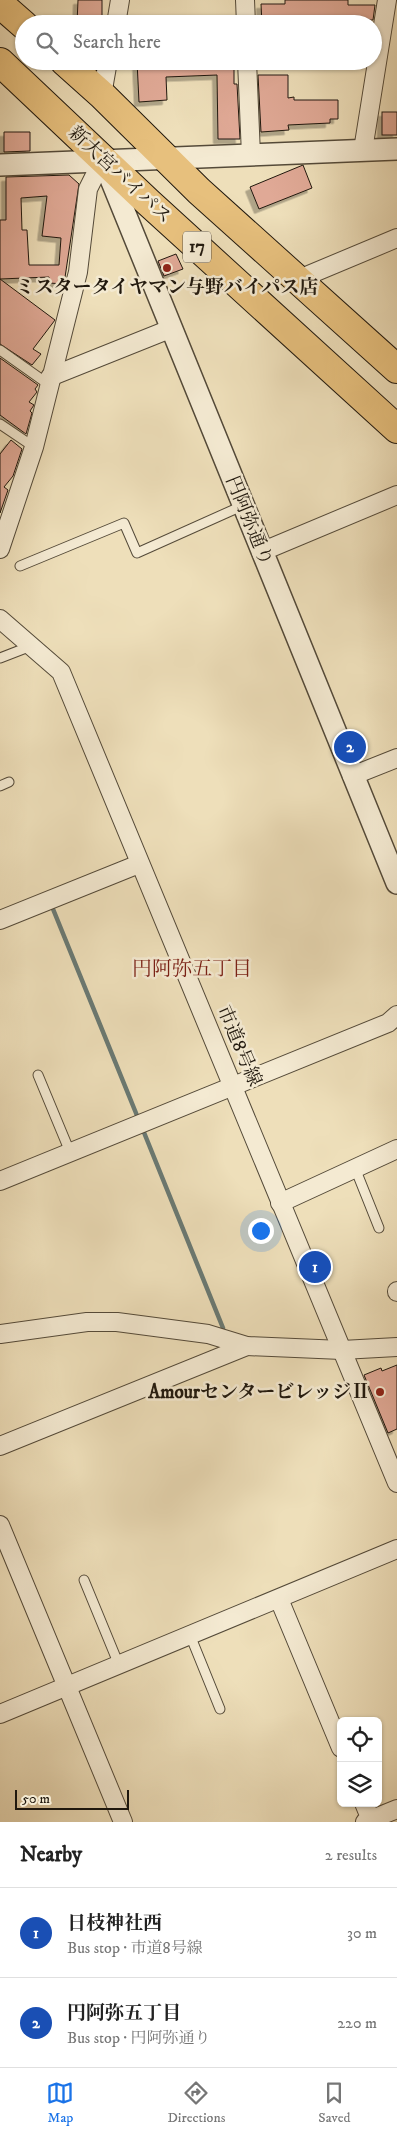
<!DOCTYPE html>
<meta charset="utf-8">
<style>
:root{--surface:#fff;--page:#f6f6f6;--text:#222;--muted:#767676;--line:#e0e0e0;--accent:#1a73e8}
body{margin:0;font-family:"IM FELL DW Pica","Noto Serif JP",serif;background:var(--page);color:var(--text)}
.controls{position:absolute;right:15px;bottom:15px;display:grid;overflow:hidden;border-radius:8px;box-shadow:0 1px 4px #0004}
.controls button{width:45px;height:45px;display:grid;place-items:center;padding:0;border:0;border-bottom:1px solid var(--line);background:var(--surface);color:var(--text);font:25px sans-serif}
.scale{position:absolute;left:15px;bottom:12px;width:114px;box-sizing:border-box;padding-left:5px;border:2px solid #20180e;border-top:0;font-size:14px;line-height:18px;white-space:nowrap;color:#20180e;-webkit-text-stroke:4px #f4ead2;paint-order:stroke}
.you{position:absolute;left:260px;top:1230px;width:18px;height:18px;margin:-12px;border:4px solid #fff;border-radius:50%;background:#1a73e8;box-shadow:0 0 0 8px #1a73e833}
.badge{display:grid;place-items:center;width:32px;height:32px;border-radius:50%;background:var(--accent);color:#fff;font-size:16px;font-weight:700}
.pin{position:absolute;translate:-50% -50%;border:2px solid #fff;box-shadow:0 1px 5px #0006}
.list{margin:0;padding:0;list-style:none}
h2{display:flex;justify-content:space-between;align-items:center;height:65px;margin:0;padding:0 20px;font-size:21px}
h2 small{font-size:16px;font-weight:400;color:var(--muted)}
.list li{display:grid;grid-template-columns:32px 1fr auto;gap:15px;align-items:center;box-sizing:border-box;height:90px;padding:0 20px;border-top:1px solid var(--line)}
.list b{display:block;font-size:19px;white-space:nowrap}
.list p{margin:0;font-size:16px;white-space:nowrap;color:var(--muted)}
.list em{font-size:16px;font-style:normal;color:var(--muted)}
.icon{flex:none;width:28px;height:28px;fill:none;stroke:currentColor;stroke-width:2;stroke-linecap:round;stroke-linejoin:round}
.map{position:relative;flex:none;width:397px;height:1822px;overflow:hidden}
.search{position:absolute;background:var(--surface);box-shadow:0 1px 4px #0004;left:15px;right:15px;top:15px;height:55px;display:flex;align-items:center;gap:12px;box-sizing:border-box;padding:0 18px;border-radius:28px;color:var(--muted);font-size:19px}
.sheet{height:245px;background:var(--surface)}
nav{display:flex;justify-content:space-around;align-items:center;box-sizing:border-box;height:70px;border-top:1px solid var(--line);background:var(--surface);font-size:14px;color:var(--muted)}
nav a{display:grid;justify-items:center;gap:2px}
nav .on{color:var(--accent)}
.map>svg:first-child{display:block}
.lines{fill:none;stroke-linecap:round;stroke-linejoin:round}
.stream{stroke:#6a7a74;stroke-width:4.5}
.building{fill:#e0a996;stroke:#20180e;fill-rule:evenodd;filter:url(#shadow)}
.service-casing{stroke:#544a39;stroke-width:11}
.minor-casing{stroke:#544a39;stroke-width:20}
.tertiary-casing{stroke:#544a39;stroke-width:24}
.trunk-casing{stroke:#20180e;stroke-width:30}
.service{stroke:#f4ead2;stroke-width:9}
.minor{stroke:#f4ead2;stroke-width:18}
.tertiary{stroke:#f4ead2;stroke-width:21}
.trunk{stroke:#e7c07d;stroke-width:28}
.poi-dot{fill:#8f2418;stroke:#f4ead2;stroke-width:2}
.labels{text-anchor:middle;dominant-baseline:central;stroke-width:5;stroke-linejoin:round;paint-order:stroke}
.shield{fill:#f4ead2;stroke:#605749;stroke-width:1}
.shield-label{font-size:18px;font-weight:bold;fill:#20180e}
.street-label{font-size:19px;fill:#20180e;stroke:#f4ead2}
.poi-label{font-size:19px;font-weight:bold;fill:#20180e;stroke:#f4ead2}
.neighbourhood-label{font-size:20px;fill:#7a1f14;stroke:#f4ead2}
</style>
<div class="map">
<svg width="397" height="1822" viewBox="0 0 397 1822">
<defs>
<filter id="shadow"><feDropShadow dx="-4.5" dy="4.5" stdDeviation="0" flood-color="#0004"/></filter>
</defs>
<rect width="100%" height="100%" fill="#eedfba"/>
<filter id="stains"><feTurbulence type="fractalNoise" baseFrequency=".004" numOctaves="4"/><feColorMatrix values="0 0 0 0 .2 0 0 0 0 .09 0 0 0 0 .02 0 0 0 .5 -.17"/></filter>
<radialGradient id="worn" r=".72"><stop offset=".6" stop-color="#630" stop-opacity="0"/><stop offset="1" stop-color="#630" stop-opacity=".3"/></radialGradient>
<g class="lines">
<g class="stream">
<polyline points="53,909 138,1118"/>
<polyline points="143,1130 223,1328"/>
</g>
</g>
<g class="building">
<polygon points="78,0 102,0 102,24 77,24"/>
<polygon points="285,0 348,0 348,5 375,5 373,20 365,20 365,23 262,24 261,4 285,4"/>
<polygon points="137,61 234,61 234,84 237,84 240,139 218,139 217,75 166,77 167,100 139,102"/>
<polygon points="258,75 288,75 288,98 294,97 294,100 338,100 338,119 330,119 330,123 288,125 289,130 261,132"/>
<rect x="382" y="112" width="15" height="23"/>
<polygon points="4,132 30,132 30,151 4,152"/>
<polygon points="303,165 312,188 259,209 250,187"/>
<path d="M 69,175 L 79,184 L 64,284 L 49,283 L 49,277 L 0,279 L 0,220 L 6,220 L 6,177 ZM 47,196 L 42,236 L 61,238 L 59,265 L 29,265 L 27,230 L 22,230 L 21,198 Z"/>
<polygon points="176,254 183,269 164,276 158,261"/>
<polygon points="0,279 55,320 33,349 41,354 32,365 0,344"/>
<polygon points="0,358 38,385 35,389 37,392 29,402 34,405 30,411 32,413 26,434 0,415"/>
<polygon points="11,440 22,449 13,476 4,487 8,490 0,513 0,454"/>
<polygon points="397,1365 397,1429 388,1433 364,1375 381,1368 382,1371"/>
</g>
<g class="lines">
<g class="service-casing">
<g id="service">
<polyline points="0,350 48,384"/>
<polyline points="0,424 34,447"/>
<polyline points="20,566 124,523 137,553 242,506"/>
<polyline points="0,658 31,646"/>
<polyline points="0,786 9,782"/>
<polyline points="38,1075 70,1152"/>
<polyline points="355,1168 379,1228"/>
<polyline points="84,1580 119,1665"/>
<polyline points="190,1635 220,1709"/>
</g>
</g>
<g class="minor-casing">
<g id="minor">
<polyline points="245,0 246,24"/>
<polyline points="116,24 120,0"/>
<polyline points="247,61 251,155"/>
<polyline points="102,95 108,61"/>
<polyline points="363,150 387,0"/>
<polyline points="299,279 397,238"/>
<polyline points="50,377 170,329"/>
<polyline points="0,549 34,447 78,272 88,189 103,159"/>
<polyline points="261,552 397,495"/>
<polyline points="0,619 61,672 397,1483"/>
<polyline points="352,776 397,758"/>
<polyline points="0,920 139,864"/>
<polyline points="0,1181 388,1023 397,1015"/>
<polyline points="280,1203 397,1149"/>
<polyline points="397,1291 397,1292"/>
<polyline points="0,1334 87,1322 117,1322 208,1334 247,1346 342,1350 397,1347"/>
<polyline points="0,1446 247,1346"/>
<polyline points="0,1525 123,1822"/>
<polyline points="279,1599 341,1748"/>
<polyline points="0,1714 397,1549"/>
<polyline points="364,1803 371,1820"/>
<polyline points="365,1822 397,1809"/>
</g>
</g>
<g class="tertiary-casing">
<g id="tertiary">
<polyline points="104,162 397,883"/>
<polyline points="0,165 397,149"/>
</g>
</g>
<g class="trunk-casing">
<g id="trunk">
<polyline points="0,4 24,25"/>
<polyline points="64,61 102,95 199,191 397,369"/>
<polyline points="0,62 148,202 397,429"/>
</g>
</g>
<use href="#service" class="service"/>
<use href="#minor" class="minor"/>
<use href="#tertiary" class="tertiary"/>
<use href="#trunk" class="trunk"/>
</g>
<g class="poi-dot">
<circle cx="167" cy="268" r="5"/>
<circle cx="380" cy="1392" r="5"/>
</g>
<g class="labels">
<rect class="shield" x="183" y="231.5" width="28" height="31" rx="4"/>
<g class="shield-label">
<text x="197" y="247">17</text>
</g>
<g class="street-label">
<text transform="translate(120 175) rotate(43)">新大宮バイパス</text>
<text transform="translate(249 521) rotate(68)">円阿弥通り</text>
<text transform="translate(239 1046) rotate(67)">市道8号線</text>
</g>
<g class="poi-label">
<text x="167" y="287">ミスタータイヤマン与野バイパス店</text>
<text x="370" y="1392" text-anchor="end">AmourセンタービレッジⅡ</text>
</g>
<g class="neighbourhood-label">
<text x="192" y="969">円阿弥五丁目</text>
</g>
</g>
<rect width="100%" height="100%" filter="url(#stains)"/>
<rect width="100%" height="100%" fill="url(#worn)"/>
</svg>
<div class="controls">
<button><svg class="icon" aria-label="locate" viewBox="0 0 24 24"><circle cx="12" cy="12" r="6"/><path d="M12 2v4M12 18v4M2 12h4M18 12h4"/></svg></button>
<button><svg class="icon" aria-label="layers" viewBox="0 0 24 24"><path d="M12 4l9 5-9 5-9-5zM3 14l9 5 9-5"/></svg></button>
</div>
<div class="scale">50 m</div>
<div class="you"></div>
<div class="pin badge" style="left:315px;top:1267px;background:#1a4fb4">1</div>
<div class="pin badge" style="left:350px;top:747px;background:#1a4fb4">2</div>
<div class="search"><svg class="icon" aria-label="search" viewBox="0 0 24 24"><circle cx="10" cy="10" r="6"/><path d="M15 15l6 6"/></svg>Search here</div>
</div>
<section class="sheet">
<h2>Nearby<small>2 results</small></h2>
<ul class="list">
<li><span class="badge" style="background:#1a4fb4">1</span><div><b>日枝神社西</b><p>Bus stop · 市道8号線</p></div><em>30 m</em></li>
<li><span class="badge" style="background:#1a4fb4">2</span><div><b>円阿弥五丁目</b><p>Bus stop · 円阿弥通り</p></div><em>220 m</em></li>
</ul>
</section>
<nav>
<a class="on"><svg class="icon" aria-label="map" viewBox="0 0 24 24"><path d="M3 6l6-2 6 2 6-2v14l-6 2-6-2-6 2zM9 4v14M15 6v14"/></svg>Map</a>
<a><svg class="icon" aria-label="directions" viewBox="0 0 24 24"><path d="M12 3l9 9-9 9-9-9zM9 14v-3h6M13 9l2 2-2 2"/></svg>Directions</a>
<a><svg class="icon" aria-label="saved" viewBox="0 0 24 24"><path d="M7 4h10v16l-5-4-5 4z"/></svg>Saved</a>
</nav>
